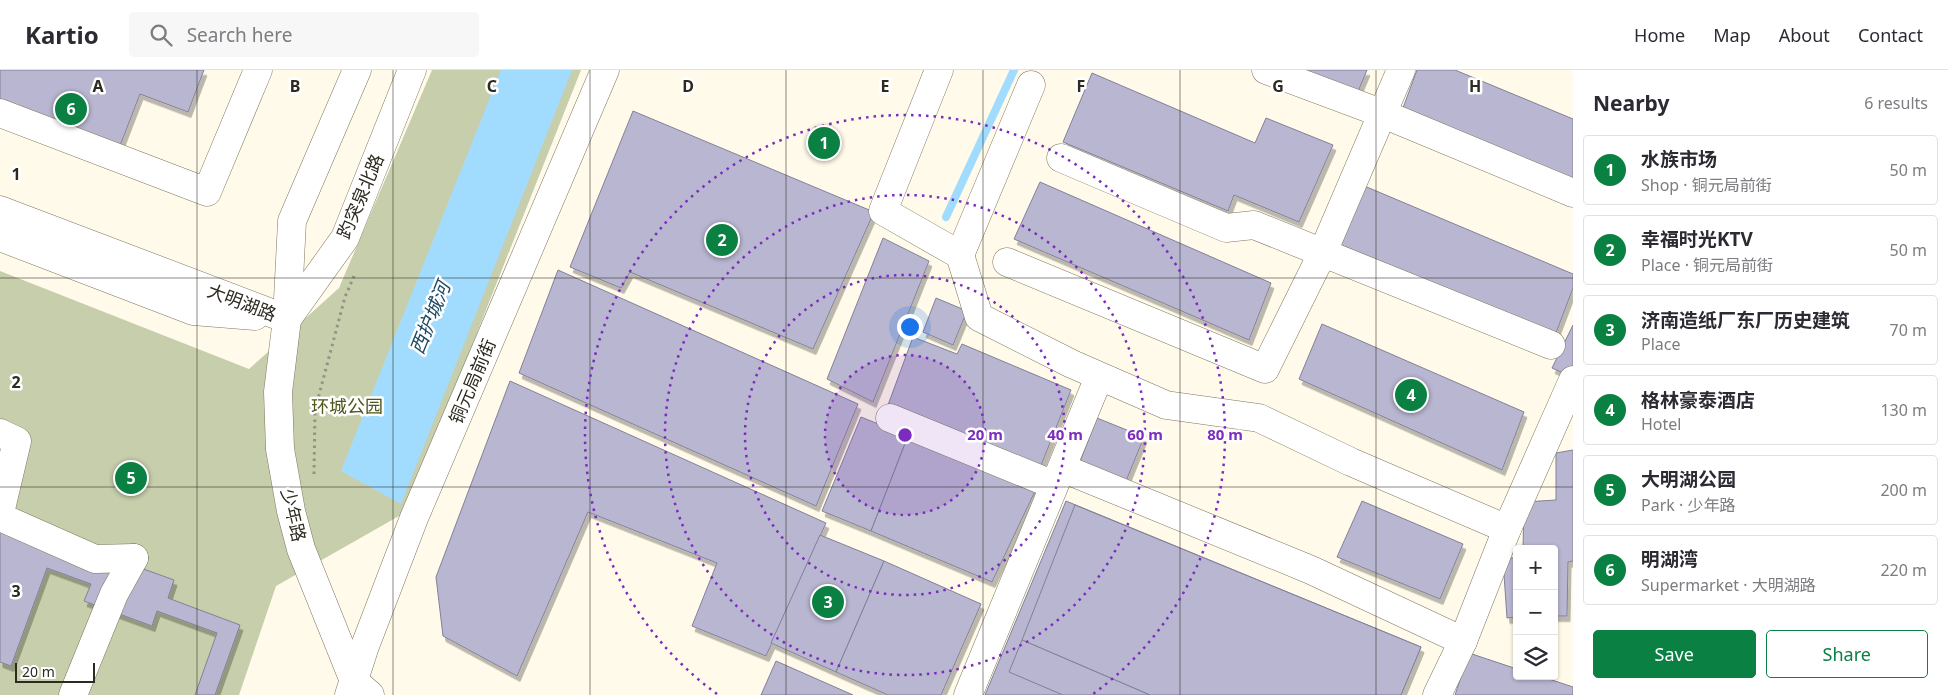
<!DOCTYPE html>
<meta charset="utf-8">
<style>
:root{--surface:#fff;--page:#f7f7f7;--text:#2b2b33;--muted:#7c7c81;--line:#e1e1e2;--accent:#0b8043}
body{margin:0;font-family:"Noto Sans","Noto Sans SC",sans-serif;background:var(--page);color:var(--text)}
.controls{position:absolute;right:15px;bottom:15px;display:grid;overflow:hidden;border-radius:5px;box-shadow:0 1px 4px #0004}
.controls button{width:45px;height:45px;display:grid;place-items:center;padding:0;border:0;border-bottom:1px solid var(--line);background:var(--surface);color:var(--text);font:25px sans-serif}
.scale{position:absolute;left:15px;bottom:12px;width:80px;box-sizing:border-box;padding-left:5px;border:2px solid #2d2a20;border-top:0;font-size:14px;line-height:18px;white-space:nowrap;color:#2d2a20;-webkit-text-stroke:4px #fff;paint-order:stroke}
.you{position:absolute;left:909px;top:256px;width:18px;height:18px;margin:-12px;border:4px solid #fff;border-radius:50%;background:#1a73e8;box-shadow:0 0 0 8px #1a73e833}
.badge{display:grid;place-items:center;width:32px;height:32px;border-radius:50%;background:var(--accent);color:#fff;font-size:16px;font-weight:700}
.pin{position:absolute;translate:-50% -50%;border:2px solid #fff;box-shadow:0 1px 5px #0006}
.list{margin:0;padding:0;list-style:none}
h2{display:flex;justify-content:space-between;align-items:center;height:65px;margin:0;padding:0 20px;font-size:21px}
h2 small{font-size:16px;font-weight:400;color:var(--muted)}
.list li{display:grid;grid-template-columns:32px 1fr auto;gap:15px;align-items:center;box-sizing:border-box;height:70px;margin:0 10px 10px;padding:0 10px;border:1px solid var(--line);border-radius:5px}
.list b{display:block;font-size:19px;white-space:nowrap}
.list p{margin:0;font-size:16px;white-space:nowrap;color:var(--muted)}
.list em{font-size:16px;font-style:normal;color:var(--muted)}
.actions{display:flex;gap:10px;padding:15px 20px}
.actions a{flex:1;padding:11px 0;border:1px solid var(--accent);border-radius:5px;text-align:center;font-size:18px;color:var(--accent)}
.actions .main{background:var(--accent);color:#fff}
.icon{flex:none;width:28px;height:28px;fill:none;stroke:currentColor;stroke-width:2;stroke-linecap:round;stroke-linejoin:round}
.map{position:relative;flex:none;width:1573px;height:625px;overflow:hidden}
header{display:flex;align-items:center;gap:30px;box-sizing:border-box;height:70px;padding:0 25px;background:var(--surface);border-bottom:1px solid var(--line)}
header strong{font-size:24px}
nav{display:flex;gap:28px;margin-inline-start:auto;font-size:18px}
.search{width:350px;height:45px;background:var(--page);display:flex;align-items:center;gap:12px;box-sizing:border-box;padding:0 18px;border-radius:5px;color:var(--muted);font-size:19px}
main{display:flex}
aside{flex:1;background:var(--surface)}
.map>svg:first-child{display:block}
.green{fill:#c7ceab}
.water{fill:#a1dcfe}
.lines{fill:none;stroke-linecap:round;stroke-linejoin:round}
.stream{stroke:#a1dcfe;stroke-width:8}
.building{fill:#b8b6d0;stroke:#828099;filter:url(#shadow)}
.minor-casing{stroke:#7e775f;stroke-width:29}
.major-casing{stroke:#7e775f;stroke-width:29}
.path{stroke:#959184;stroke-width:3;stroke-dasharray:2.5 4;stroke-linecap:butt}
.minor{stroke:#fff;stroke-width:28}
.major{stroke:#fff;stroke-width:28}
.grid{fill:none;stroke:#2d2a20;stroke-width:1;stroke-opacity:0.55}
.ring{fill:none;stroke:#7b2cbf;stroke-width:2.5;stroke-dasharray:2.5 5}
.labels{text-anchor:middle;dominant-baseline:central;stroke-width:5;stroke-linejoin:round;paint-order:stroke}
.street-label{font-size:18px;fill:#2d2a20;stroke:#fff}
.park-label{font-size:18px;fill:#4e5718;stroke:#fff}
.water-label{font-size:19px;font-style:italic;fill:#1d4b63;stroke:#fff}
.grid-label{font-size:16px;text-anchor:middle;font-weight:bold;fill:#2d2a20;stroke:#fff;stroke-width:5;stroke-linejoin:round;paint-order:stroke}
.centre{fill:#7b2cbf;stroke:#fff;stroke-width:2.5}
.ring-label{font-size:15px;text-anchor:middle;font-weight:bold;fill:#7b2cbf;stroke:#fff;stroke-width:5;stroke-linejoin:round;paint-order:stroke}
</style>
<header>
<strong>Kartio</strong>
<div class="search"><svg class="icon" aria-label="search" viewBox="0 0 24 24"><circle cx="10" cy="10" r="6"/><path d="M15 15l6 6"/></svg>Search here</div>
<nav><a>Home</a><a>Map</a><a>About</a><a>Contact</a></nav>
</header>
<main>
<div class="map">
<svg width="1573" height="625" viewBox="0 0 1573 625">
<defs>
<filter id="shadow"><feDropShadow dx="3" dy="5.5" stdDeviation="0" flood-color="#0004"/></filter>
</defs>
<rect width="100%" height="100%" fill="#fffaea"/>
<polygon class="green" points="432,0 581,0 406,442 276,516 239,625 0,625 0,201 249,299 339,218"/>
<polygon class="water" points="501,0 572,0 401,434 341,401"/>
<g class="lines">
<polyline class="stream" points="946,147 1014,0"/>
</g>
<g class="building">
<polygon points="0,0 204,0 188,42 140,24 118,81 0,36"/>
<polygon points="1301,0 1367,0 1357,24"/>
<polygon points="1417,0 1455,0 1573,49 1573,110 1403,38"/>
<polygon points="1092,3 1255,73 1266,48 1333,75 1299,152 1234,125 1228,141 1063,72"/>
<polygon points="633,41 874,142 813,279 630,202 621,218 570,197"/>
<polygon points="1040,112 1271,213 1249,270 1014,169"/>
<polygon points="1362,115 1573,204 1573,218 1556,263 1336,173"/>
<polygon points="883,168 929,191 873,332 827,309"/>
<polygon points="558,200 858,334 816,436 519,303"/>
<polygon points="936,228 967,241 953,275 923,262"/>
<polygon points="1322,254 1524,342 1502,400 1299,309"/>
<polygon points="1573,255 1573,300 1570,306 1552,298"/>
<polygon points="913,267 957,284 962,274 1071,320 1040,398 888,335"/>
<polygon points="510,311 826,453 766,586 692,556 717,493 588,442 517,606 443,566 436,507"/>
<polygon points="861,347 908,366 871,461 822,441"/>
<polygon points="1097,348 1144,367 1126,411 1079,394"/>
<polygon points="908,366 1037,417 992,512 871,461"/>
<polygon points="1573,380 1573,491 1568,492 1567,546 1554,546 1554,479 1523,479 1524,432 1556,430 1556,383"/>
<polygon points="1066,431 1421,577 1401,625 985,625"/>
<polygon points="1362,431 1463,474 1440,529 1337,487"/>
<polygon points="1075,435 1421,577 1401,625 1150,625 1022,570"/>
<polygon points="0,447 174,510 168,528 240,555 215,625 195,625 217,563 157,541 152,556 84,531 91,514 47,498 11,596 0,592"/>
<polygon points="820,465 884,491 836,602 771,573"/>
<polygon points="1517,487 1517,547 1507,548 1503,490"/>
<polygon points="884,491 981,534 941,625 888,625 836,602"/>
<polygon points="1022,570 1150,625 1063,625 1009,602"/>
<polygon points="1469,583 1517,599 1517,606 1540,606 1573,617 1573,625 1455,625"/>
<polygon points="776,591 853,625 761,625"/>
</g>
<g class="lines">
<g class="minor-casing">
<g id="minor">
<polyline points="939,0 883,141 960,185 979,247 1072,294 1166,335 1259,348 1351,392 1507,459 1463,571 1437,625"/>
<polyline points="1266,0 1381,43 1573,123"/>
<polyline points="0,43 207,122 258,0"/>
<polyline points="1061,88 1226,158 1254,155 1551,275"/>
<polyline points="960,185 1031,15"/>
<polyline points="1007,192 1265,299 1323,182 1401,0"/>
<polyline points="890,348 1054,415"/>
<polyline points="0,363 17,371 0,443"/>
<polyline points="1062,398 1311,500 1463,571"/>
<polyline points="0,447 95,489 134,488"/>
<polyline points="1507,459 1573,310"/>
<polyline points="73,625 114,524 134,488"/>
<polyline points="349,625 365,576 414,448 605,0"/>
<polyline points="968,625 1099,307"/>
</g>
</g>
<g class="major-casing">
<g id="major">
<polyline points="357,0 292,151 287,249 278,322 280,379 291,441 301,479 354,611 370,625"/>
<polyline points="0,140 287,249"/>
<polyline points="0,167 193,241 255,246"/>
<polyline points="287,249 345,168 412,0"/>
</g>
</g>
<polyline class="path" points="314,404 315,340 345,227 354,206"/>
<use href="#minor" class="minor"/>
<use href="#major" class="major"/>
</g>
<path class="grid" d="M 197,0 L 197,625M 393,0 L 393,625M 590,0 L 590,625M 786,0 L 786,625M 983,0 L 983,625M 1180,0 L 1180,625M 1376,0 L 1376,625M 0,208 L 1573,208M 0,417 L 1573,417"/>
<circle cx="905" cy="365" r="80" fill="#7b2cbf" fill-opacity=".12"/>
<g class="ring">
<circle cx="905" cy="365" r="80"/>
<circle cx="905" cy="365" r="160"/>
<circle cx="905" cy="365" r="240"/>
<path d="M717 624A320 320 0 1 1 1093 624"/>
</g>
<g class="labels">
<g class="street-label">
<text transform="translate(360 126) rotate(-67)">趵突泉北路</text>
<text transform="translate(242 232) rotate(21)">大明湖路</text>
<text transform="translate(472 311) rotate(-67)">铜元局前街</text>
<text transform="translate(294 445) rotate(77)">少年路</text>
</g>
<g class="park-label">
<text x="347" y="336">环城公园</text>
</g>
<g class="water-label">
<text transform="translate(430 248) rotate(-68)">西护城河</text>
</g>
</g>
<g class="grid-label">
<text x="98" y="22">A</text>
<text x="295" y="22">B</text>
<text x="492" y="22">C</text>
<text x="688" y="22">D</text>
<text x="885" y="22">E</text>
<text x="1081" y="22">F</text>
<text x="1278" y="22">G</text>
<text x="1475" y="22">H</text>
<text x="16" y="110">1</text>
<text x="16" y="318">2</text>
<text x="16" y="527">3</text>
</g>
<circle cx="905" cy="365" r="8" class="centre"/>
<g class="ring-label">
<text x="985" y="370">20 m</text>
<text x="1065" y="370">40 m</text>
<text x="1145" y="370">60 m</text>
<text x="1225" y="370">80 m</text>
</g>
</svg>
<div class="controls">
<button>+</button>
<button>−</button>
<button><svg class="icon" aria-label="layers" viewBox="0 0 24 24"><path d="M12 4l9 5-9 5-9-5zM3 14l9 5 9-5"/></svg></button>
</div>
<div class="scale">20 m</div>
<div class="you"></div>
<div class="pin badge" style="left:824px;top:73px">1</div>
<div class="pin badge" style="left:722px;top:170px">2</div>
<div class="pin badge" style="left:828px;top:532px">3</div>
<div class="pin badge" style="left:1411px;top:325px">4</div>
<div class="pin badge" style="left:131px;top:408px">5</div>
<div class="pin badge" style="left:71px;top:39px">6</div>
</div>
<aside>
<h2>Nearby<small>6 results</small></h2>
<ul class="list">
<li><span class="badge">1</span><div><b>水族市场</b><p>Shop · 铜元局前街</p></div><em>50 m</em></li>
<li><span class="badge">2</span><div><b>幸福时光KTV</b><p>Place · 铜元局前街</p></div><em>50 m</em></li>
<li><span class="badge">3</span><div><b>济南造纸厂东厂历史建筑</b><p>Place</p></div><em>70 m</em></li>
<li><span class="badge">4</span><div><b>格林豪泰酒店</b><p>Hotel</p></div><em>130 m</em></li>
<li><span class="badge">5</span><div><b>大明湖公园</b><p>Park · 少年路</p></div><em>200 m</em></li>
<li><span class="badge">6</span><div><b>明湖湾</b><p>Supermarket · 大明湖路</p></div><em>220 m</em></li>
</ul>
<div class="actions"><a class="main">Save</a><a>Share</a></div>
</aside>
</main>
